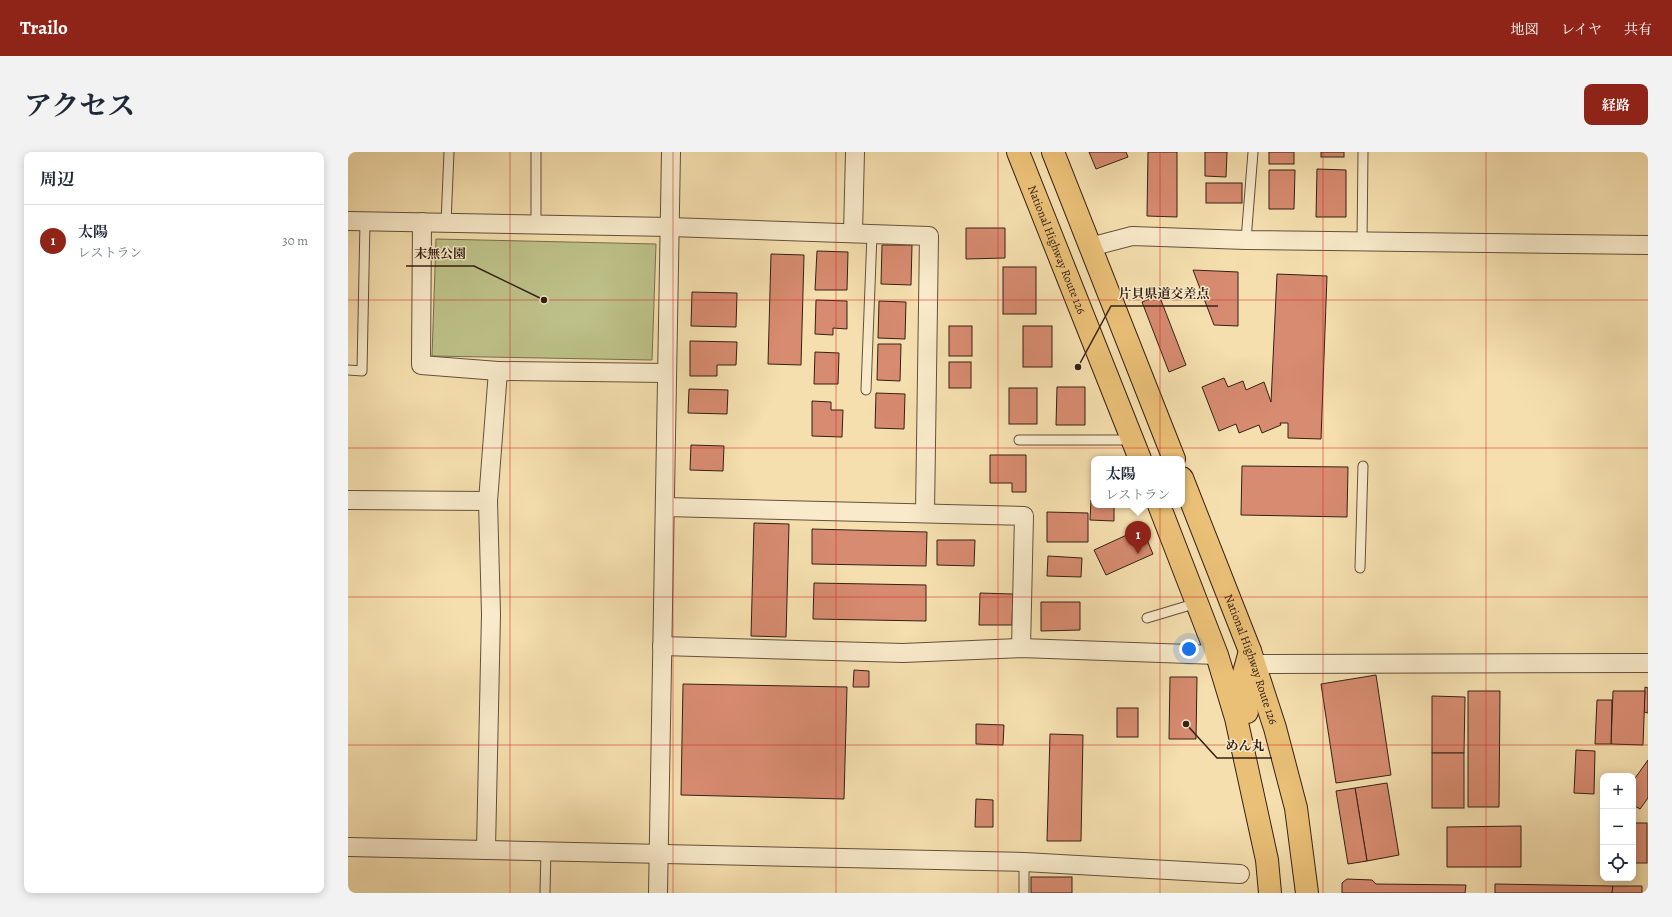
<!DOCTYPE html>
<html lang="ja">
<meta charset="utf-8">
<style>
:root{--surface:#fff;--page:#f2f2f3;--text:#1f2937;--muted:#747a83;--line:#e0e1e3;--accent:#8f2418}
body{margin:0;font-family:Alegreya,"Noto Serif JP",serif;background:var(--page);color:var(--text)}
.controls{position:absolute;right:12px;bottom:12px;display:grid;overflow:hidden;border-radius:8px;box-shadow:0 2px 10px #0003}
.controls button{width:36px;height:36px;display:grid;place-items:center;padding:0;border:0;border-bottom:1px solid var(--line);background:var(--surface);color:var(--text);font:20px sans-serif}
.you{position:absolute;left:841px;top:497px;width:14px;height:14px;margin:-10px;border:3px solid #fff;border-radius:50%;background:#1a73e8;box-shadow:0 0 0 6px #1a73e833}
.badge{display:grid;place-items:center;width:26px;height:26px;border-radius:50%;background:var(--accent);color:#fff;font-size:13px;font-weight:700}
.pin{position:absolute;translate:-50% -33px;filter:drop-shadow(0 1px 2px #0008)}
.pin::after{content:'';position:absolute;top:21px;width:14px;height:12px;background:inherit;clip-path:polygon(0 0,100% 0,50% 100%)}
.popup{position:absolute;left:743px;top:304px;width:94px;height:52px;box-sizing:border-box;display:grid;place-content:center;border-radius:8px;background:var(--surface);filter:drop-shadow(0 1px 3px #0005);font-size:13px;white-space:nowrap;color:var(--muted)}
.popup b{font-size:15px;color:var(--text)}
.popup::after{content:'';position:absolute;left:50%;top:100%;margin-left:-8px;border:8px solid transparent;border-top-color:var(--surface)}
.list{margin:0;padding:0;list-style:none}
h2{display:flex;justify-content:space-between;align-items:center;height:52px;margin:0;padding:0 16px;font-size:17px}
h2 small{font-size:13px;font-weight:400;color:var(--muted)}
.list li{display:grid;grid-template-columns:26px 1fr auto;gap:12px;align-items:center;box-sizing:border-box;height:72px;padding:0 16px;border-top:1px solid var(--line)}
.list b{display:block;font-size:15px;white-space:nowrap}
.list p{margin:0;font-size:13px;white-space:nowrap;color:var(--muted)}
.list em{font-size:13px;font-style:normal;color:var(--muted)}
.icon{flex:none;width:22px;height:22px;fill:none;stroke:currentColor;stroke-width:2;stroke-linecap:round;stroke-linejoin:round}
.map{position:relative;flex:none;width:1300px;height:741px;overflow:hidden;border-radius:8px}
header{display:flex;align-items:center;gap:24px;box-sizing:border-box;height:56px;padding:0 20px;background:var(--accent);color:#fff}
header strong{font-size:19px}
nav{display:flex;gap:22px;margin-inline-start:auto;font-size:14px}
.intro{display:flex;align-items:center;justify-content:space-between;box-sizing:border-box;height:96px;padding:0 24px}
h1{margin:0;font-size:28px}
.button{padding:10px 18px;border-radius:8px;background:var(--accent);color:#fff;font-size:14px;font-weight:700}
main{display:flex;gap:24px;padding:0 24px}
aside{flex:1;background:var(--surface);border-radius:8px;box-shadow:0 2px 10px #0003}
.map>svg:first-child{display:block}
.green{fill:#bdc189;stroke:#787050}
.building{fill:#d78b70;stroke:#342016}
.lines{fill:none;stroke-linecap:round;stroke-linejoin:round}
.service-casing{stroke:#64503c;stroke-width:11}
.minor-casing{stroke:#64503c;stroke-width:20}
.trunk-casing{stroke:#342016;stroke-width:24}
.service{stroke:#f8eaca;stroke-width:9}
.minor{stroke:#f8eaca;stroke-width:18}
.trunk{stroke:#eac077;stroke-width:22}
.grid{fill:none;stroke:#d62828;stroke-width:1;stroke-opacity:0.55}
.labels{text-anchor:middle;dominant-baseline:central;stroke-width:3;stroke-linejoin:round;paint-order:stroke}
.street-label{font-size:12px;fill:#342016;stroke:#f8eaca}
.leader{fill:none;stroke:#342016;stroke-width:1.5}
.callout-dot{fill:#342016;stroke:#f8eaca;stroke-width:1.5}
.callout-label{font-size:13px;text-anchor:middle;font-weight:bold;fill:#342016;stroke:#f8eaca;stroke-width:3;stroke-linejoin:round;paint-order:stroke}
</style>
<header>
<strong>Trailo</strong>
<nav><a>地図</a><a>レイヤ</a><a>共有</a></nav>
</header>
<div class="intro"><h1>アクセス</h1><a class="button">経路</a></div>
<main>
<aside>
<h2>周辺<small></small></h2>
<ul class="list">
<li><span class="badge">1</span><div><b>太陽</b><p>レストラン</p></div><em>30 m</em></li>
</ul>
</aside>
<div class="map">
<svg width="1300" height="741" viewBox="0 0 1300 741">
<rect width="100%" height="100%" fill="#f5dfae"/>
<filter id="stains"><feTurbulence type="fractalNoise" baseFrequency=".005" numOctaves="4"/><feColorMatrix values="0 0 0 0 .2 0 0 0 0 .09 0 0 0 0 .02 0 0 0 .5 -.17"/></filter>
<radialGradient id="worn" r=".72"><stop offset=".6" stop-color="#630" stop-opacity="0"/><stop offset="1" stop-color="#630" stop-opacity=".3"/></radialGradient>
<polygon class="green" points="88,87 308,92 304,208 84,204"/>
<g class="building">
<polygon points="741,0 778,0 780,5 748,17"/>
<polygon points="800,0 829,0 829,65 799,64"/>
<polygon points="857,0 879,0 878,25 857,24"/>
<rect x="921" y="0" width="25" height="12"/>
<rect x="973" y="0" width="23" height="5"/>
<polygon points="969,17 998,18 998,65 968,65"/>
<polygon points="921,18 947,18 946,57 921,57"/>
<rect x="858" y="31" width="36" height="20"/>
<polygon points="618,76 657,76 657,106 618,107"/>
<polygon points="534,93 564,93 563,133 533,132"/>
<polygon points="469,99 500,100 499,138 467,138"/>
<polygon points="423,102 456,103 453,213 420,212"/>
<rect x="655" y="115" width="33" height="47"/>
<polygon points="845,118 890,120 890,174 866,173"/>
<polygon points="929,122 979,124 973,287 940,286 940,271 932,271 933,273 914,281 911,273 891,281 888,272 871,279 854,235 876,226 880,235 895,229 898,238 916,230 923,250"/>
<polygon points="344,140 389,141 388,175 343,174"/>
<polygon points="811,143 838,213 821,220 794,150"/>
<polygon points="468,148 499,149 499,177 485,176 485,183 467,182"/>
<polygon points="531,149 558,150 557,187 530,186"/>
<rect x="601" y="174" width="23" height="30"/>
<rect x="675" y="174" width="29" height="41"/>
<polygon points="342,189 389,190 388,213 369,213 369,224 342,224"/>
<polygon points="530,192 553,192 552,229 529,228"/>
<polygon points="467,200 491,201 490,232 466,232"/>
<rect x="601" y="210" width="22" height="26"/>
<polygon points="709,235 737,235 737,273 708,273"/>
<rect x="661" y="236" width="28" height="36"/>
<polygon points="341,237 380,238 379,262 340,261"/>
<polygon points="528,241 557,242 556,277 527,276"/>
<polygon points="464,249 483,250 483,258 495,258 494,285 464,284"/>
<polygon points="343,293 376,294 375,319 342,318"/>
<polygon points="642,303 678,303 678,340 664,340 664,331 642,331"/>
<polygon points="894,314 1000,315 999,365 893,363"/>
<polygon points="743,348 746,348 746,353 766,353 766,369 742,368"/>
<polygon points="699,360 740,361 740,390 699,390"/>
<polygon points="406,371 441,372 438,485 403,484"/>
<polygon points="794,376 805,402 758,423 746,398"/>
<polygon points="464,377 579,380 578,414 464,412"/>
<polygon points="589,388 627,388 626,414 589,413"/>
<polygon points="700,404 734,406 733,425 699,424"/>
<polygon points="466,431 578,433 578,469 465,467"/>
<polygon points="632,441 665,442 664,473 631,473"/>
<polygon points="693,450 732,450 732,478 693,479"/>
<polygon points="506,518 521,519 521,535 505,535"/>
<polygon points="1028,523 1043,623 988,631 973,532"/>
<polygon points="822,525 849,525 848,587 821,587"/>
<polygon points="335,532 499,535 496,647 333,643"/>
<polygon points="1297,535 1300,536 1300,561 1296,560"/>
<polygon points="1120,539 1152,539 1151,655 1120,655"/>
<polygon points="1265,539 1297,539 1295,593 1263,592"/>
<polygon points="1084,544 1117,545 1116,601 1084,601"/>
<polygon points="1249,548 1264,548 1263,592 1247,592"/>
<rect x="769" y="556" width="21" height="29"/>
<polygon points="628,572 656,573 655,593 628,592"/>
<polygon points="702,582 735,583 733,689 699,689"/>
<polygon points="1228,598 1247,599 1246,642 1226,641"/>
<rect x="1084" y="601" width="32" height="55"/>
<polygon points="1300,608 1300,646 1292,657 1285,653 1285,629"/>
<polygon points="1039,631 1051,703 1019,709 1007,636"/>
<polygon points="1007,636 1019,709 1000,712 988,639"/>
<polygon points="628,647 645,648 645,675 627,675"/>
<rect x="1285" y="671" width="14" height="40"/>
<polygon points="1173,674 1173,715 1099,715 1099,675"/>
<rect x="683" y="725" width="41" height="16"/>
<polygon points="999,727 1024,728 1028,732 1118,733 1117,741 994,741 994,731"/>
<polygon points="1147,732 1265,734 1264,741 1147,741"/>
<polygon points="1265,734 1294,734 1294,741 1264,741"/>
</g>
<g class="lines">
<g class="service-casing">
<g id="service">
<polyline points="98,71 101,0"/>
<polyline points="188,73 188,0"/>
<polyline points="898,88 905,0"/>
<polyline points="1014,90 1015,0"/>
<polyline points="0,218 14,219 17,69"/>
<polyline points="518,238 524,82"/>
<polyline points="671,288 784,288"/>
<polyline points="1012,416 1015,314"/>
<polyline points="799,466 849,451"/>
<polyline points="197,741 198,698"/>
<polyline points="676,741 676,710"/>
</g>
</g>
<g class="minor-casing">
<g id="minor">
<polyline points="0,69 322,75 581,84 577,361"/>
<polyline points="74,70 73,213 150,219"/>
<polyline points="505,81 507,0"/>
<polyline points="742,95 784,84 898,88 1300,93"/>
<polyline points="0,348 140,349"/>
<polyline points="317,355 676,364 673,496"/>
<polyline points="314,494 555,501 673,496 869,503"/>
<polyline points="906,512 1300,511"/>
<polyline points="0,695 676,710 892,722"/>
<polyline points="138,697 143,462 140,349 150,219 319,221"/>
<polyline points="310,741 323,0"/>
</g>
</g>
<g class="trunk-casing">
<g id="trunk">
<path id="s1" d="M 670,0 L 792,307"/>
<polyline points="705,0 826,307"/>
<path id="s2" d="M 834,326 L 902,499 L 927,576 L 948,656 L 959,741"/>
<polyline points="811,353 869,503 888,566 919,708 922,741"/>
<polyline points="899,560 893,532 902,499"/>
</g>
</g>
<use href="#service" class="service"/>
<use href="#minor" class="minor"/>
<use href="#trunk" class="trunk"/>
</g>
<path class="grid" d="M 162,0 L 162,741M 325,0 L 325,741M 488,0 L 488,741M 650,0 L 650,741M 812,0 L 812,741M 975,0 L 975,741M 1138,0 L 1138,741M 0,148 L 1300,148M 0,296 L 1300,296M 0,445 L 1300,445M 0,593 L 1300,593"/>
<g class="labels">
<g class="street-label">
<text stroke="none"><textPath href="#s1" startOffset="105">National Highway Route 126</textPath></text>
<text stroke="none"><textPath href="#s2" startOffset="194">National Highway Route 126</textPath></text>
</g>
</g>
<path class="leader" d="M196 148L126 114H58M730 215L763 154H870M838 572L869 606H924"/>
<g class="callout-dot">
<circle cx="196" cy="148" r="4"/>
<circle cx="730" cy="215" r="4"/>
<circle cx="838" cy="572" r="4"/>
</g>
<g class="callout-label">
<text x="92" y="106">末無公園</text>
<text x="816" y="146">片貝県道交差点</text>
<text x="897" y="598">めん丸</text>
</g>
<rect width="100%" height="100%" filter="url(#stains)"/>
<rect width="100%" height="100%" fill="url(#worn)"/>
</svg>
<div class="controls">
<button>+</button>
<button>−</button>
<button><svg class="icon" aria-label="locate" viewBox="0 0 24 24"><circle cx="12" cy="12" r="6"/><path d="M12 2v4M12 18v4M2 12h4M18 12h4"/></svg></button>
</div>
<div class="you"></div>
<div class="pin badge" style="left:790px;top:402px">1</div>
<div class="popup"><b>太陽</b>レストラン</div>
</div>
</main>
